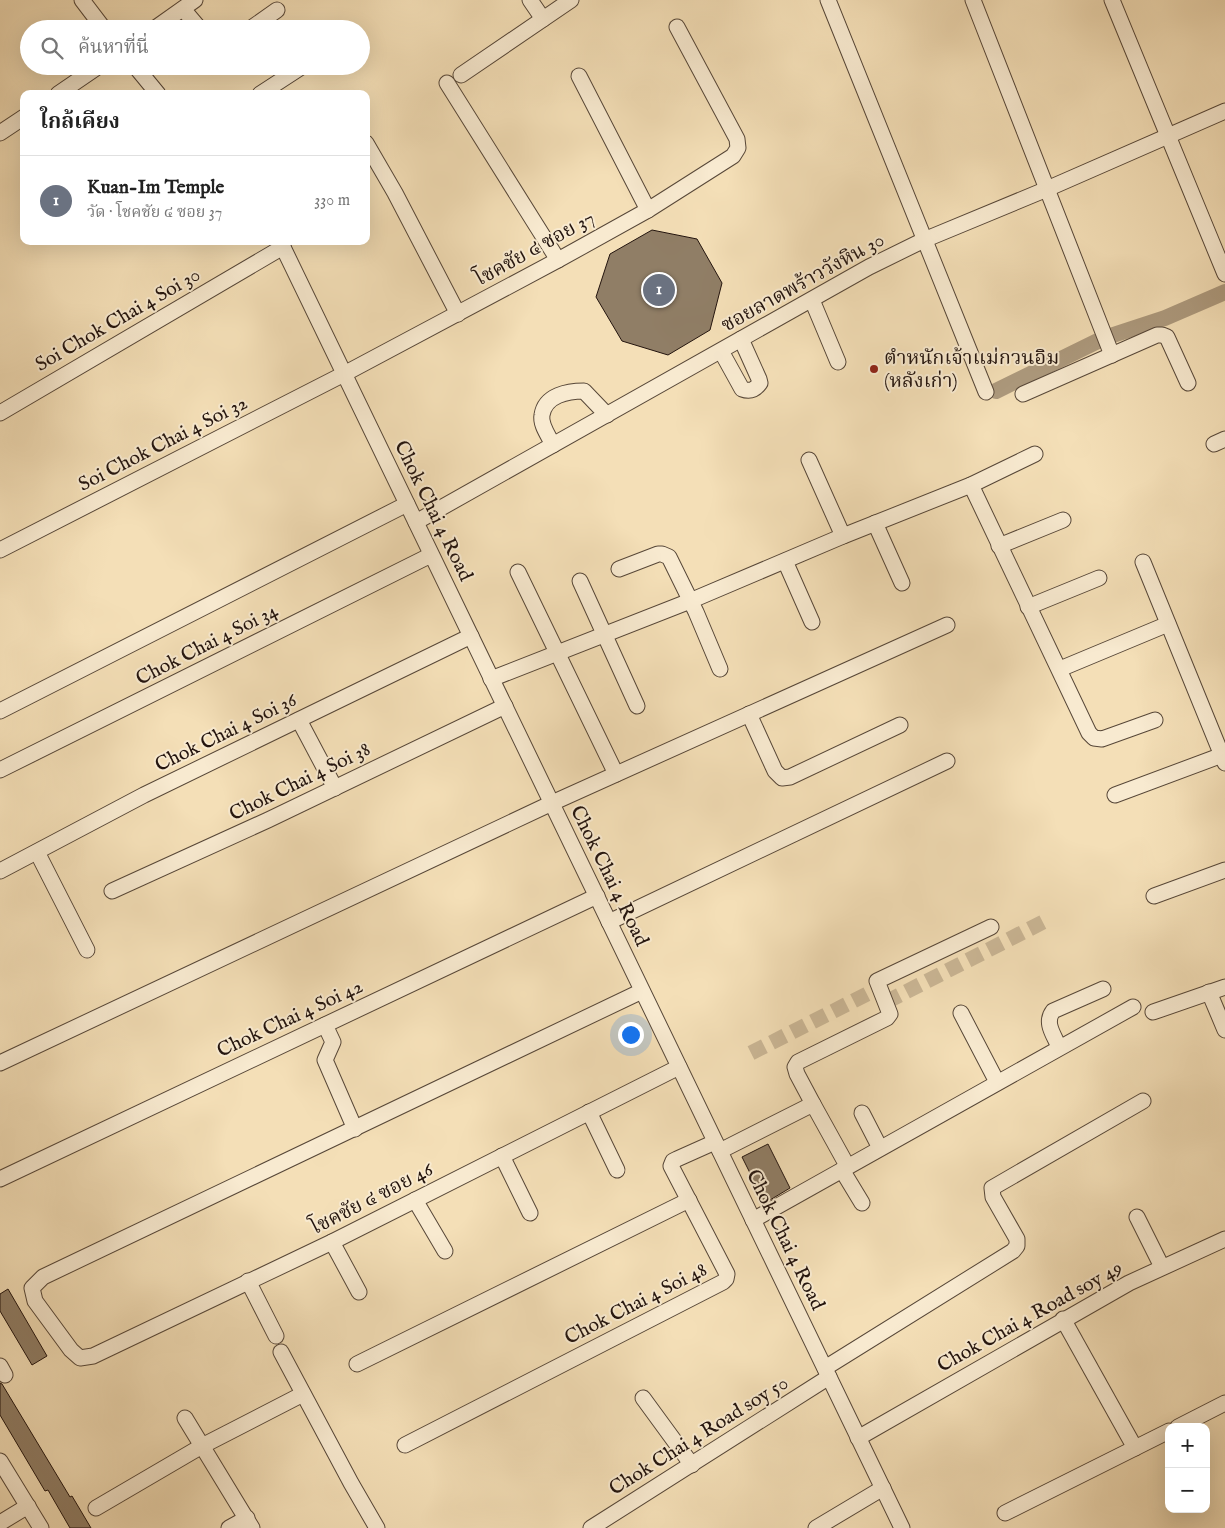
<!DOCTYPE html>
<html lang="th">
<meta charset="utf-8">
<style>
:root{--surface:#fff;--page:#f2f2f2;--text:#222;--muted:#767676;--line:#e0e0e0;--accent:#d93025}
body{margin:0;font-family:"IM FELL English","Noto Serif Thai",serif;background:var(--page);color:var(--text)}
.controls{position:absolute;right:15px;bottom:15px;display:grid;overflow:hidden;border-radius:10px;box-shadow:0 5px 20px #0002}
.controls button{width:45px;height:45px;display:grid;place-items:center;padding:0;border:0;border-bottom:1px solid var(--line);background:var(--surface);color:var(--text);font:25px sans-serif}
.you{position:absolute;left:630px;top:1034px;width:18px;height:18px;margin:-12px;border:4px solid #fff;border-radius:50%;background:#1a73e8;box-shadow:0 0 0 8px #1a73e833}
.badge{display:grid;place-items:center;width:32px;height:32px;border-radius:50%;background:var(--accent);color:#fff;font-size:16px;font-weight:700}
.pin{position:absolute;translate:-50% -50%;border:2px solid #fff;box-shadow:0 1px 5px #0006}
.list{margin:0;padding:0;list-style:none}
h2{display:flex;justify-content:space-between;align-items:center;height:65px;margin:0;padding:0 20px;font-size:21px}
h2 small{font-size:16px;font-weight:400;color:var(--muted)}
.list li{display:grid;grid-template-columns:32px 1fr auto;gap:15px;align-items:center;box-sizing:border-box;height:90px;padding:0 20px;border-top:1px solid var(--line)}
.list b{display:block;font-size:19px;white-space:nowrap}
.list p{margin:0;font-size:16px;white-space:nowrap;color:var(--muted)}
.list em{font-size:16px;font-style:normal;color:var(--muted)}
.icon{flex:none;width:28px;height:28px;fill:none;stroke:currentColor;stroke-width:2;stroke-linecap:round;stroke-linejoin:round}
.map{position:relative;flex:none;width:1225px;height:1528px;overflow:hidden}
.search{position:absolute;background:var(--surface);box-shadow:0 5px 20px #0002;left:20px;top:20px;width:350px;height:55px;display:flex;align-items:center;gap:12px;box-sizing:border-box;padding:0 18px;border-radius:28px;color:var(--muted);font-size:19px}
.panel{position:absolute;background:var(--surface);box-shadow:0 5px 20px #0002;left:20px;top:90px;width:350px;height:155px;border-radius:10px}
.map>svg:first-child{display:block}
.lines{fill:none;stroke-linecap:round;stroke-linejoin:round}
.canal{stroke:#ad9a7e;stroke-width:16}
.building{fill:#907e66;stroke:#23140e}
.minor-tunnel{stroke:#cab695;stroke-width:15;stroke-dasharray:15 8;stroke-linecap:butt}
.minor-casing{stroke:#574738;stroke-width:17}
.minor{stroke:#f8ead0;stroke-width:15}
.poi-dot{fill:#8f2418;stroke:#f8ead0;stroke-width:2}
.labels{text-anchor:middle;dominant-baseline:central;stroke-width:4;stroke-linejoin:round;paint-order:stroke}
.street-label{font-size:20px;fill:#23140e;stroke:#f8ead0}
.poi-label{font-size:20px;fill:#23140e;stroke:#f8ead0;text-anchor:start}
</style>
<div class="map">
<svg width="1225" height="1528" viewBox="0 0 1225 1528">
<rect width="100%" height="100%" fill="#f4dfb7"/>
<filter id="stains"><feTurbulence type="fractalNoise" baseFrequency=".004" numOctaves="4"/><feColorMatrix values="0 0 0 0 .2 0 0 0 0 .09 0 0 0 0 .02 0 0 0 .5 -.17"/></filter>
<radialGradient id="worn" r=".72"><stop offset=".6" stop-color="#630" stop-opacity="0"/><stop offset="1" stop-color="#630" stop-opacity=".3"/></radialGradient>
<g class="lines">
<polyline class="canal" points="996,391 1104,338 1165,318 1225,292"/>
</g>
<g class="building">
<polygon points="652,230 697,239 722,283 710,330 668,355 622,341 596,297 610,254"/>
<polygon points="768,1144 790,1188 765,1203 742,1157"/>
<polygon points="8,1289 47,1356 32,1365 0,1311 0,1294"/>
<polygon points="0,1383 2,1384 70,1497 72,1496 91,1528 70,1528 48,1490 45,1491 0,1415"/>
</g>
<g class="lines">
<g class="minor-tunnel">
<polyline points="886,1002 1049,919"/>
<polyline points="751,1053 879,988"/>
</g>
<g class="minor-casing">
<g id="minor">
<polyline points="82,0 104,29"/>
<polyline points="530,0 543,19"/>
<polyline points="828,0 986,392"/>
<polyline points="973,0 1112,355"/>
<polyline points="1112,0 1225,274"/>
<polyline points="183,9 200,29"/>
<polyline points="154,29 195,0"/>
<polyline points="250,29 277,10"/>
<polyline points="135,66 158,94"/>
<polyline points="461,75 571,0"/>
<polyline points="579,76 648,210"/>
<polyline points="447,83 558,260"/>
<polyline points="58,94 99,66"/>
<polyline points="260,94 303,66"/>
<polyline points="0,133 24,117"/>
<polyline points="366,143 395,193 458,314"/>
<polyline points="280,241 902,1528"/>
<polyline points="812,300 838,362"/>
<path d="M 721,351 L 742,389 C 750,392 755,390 760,383 L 759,379 L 741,339"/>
<polyline points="1023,394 1157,335 1162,335 1167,337 1188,383"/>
<polyline points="0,413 283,247"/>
<polyline points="1214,444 1225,439"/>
<path d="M 553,445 C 549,436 540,425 542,415 C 545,395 568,391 584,391 L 607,415"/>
<polyline points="809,460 843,536"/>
<polyline points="971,485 1089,733 1094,738 1102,739 1155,720"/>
<polyline points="416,522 869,267 924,240 1047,189 1225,111"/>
<polyline points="875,523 902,583"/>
<polyline points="999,546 1063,520"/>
<polyline points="0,550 344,374 558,260 648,210 733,156 738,148 737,139 677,27"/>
<polyline points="785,561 812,622"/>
<polyline points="1143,562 1225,763"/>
<polyline points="619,569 658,554 662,554 669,557 696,612 720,669"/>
<polyline points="518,572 616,774"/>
<polyline points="580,581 637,706"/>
<polyline points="1028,607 1099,578"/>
<polyline points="1060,669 1168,624"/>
<polyline points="491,679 690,601 843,536 971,485 1035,454"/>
<polyline points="0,711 407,504"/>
<polyline points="749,714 775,771 782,778 790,777 900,725"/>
<polyline points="299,720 335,788"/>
<polyline points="0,770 431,555"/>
<polyline points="1115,795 1225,754"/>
<polyline points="37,852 87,950"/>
<polyline points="0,871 144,795 471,636"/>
<polyline points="112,891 268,820 505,706"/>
<polyline points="1154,896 1225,870"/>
<polyline points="609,922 947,761"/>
<polyline points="642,991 43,1277 32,1288 35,1301 71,1350 80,1358 93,1356 332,1242 679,1067"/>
<polyline points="1209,992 1225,1030"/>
<polyline points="1153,1012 1225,987"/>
<polyline points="961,1013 997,1082"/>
<polyline points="325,1025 333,1042 325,1060 355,1129"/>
<path d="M 1059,1047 C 1054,1035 1044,1023 1053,1011 L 1103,989"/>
<polyline points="0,1063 552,803 947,625"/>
<polyline points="813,1104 797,1074 795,1067 798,1062 887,1018 890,1014 877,981 991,927"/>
<polyline points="589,1112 617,1170"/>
<polyline points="862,1113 880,1148"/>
<polyline points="720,1151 813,1104 844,1160"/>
<polyline points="502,1156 530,1213"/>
<polyline points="842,1170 862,1203"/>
<polyline points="0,1179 597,896"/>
<polyline points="415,1200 445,1251"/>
<polyline points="1137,1217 1162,1267"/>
<polyline points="753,1220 1133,1007"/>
<polyline points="332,1242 359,1292"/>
<polyline points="248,1281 276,1336"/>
<polyline points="1063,1319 1135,1448"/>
<polyline points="281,1352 351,1483 377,1528"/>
<polyline points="357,1364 689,1200"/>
<polyline points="0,1366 5,1375"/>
<polyline points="825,1368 1013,1251 1017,1246 1017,1239 993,1197 992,1188 1143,1101"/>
<polyline points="643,1398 692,1465"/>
<polyline points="185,1418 252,1528"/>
<polyline points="1178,1427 1225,1403"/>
<polyline points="858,1438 1129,1283 1225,1239"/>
<polyline points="405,1445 723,1282 726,1279 727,1274 671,1166 673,1161 677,1159 715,1142"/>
<polyline points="0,1461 41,1528"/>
<polyline points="96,1508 202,1446 303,1394"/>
<polyline points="1005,1513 1169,1431"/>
<polyline points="0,1523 28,1506"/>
<polyline points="229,1528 247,1518"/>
<polyline points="591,1528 829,1377"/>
<polyline points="816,1528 883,1488"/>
</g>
</g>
<use href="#minor" class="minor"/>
</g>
<circle class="poi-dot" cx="874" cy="369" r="5"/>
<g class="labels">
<g class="street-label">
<text transform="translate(535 249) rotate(-29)">โชคชัย ๔ ซอย 37</text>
<text transform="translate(803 283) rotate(-29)">ซอยลาดพร้าววังหิน 30</text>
<text transform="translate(118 320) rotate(-30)">Soi Chok Chai 4 Soi 30</text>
<text transform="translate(163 444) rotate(-27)">Soi Chok Chai 4 Soi 32</text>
<text transform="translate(433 511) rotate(64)">Chok Chai 4 Road</text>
<text transform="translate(207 645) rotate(-27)">Chok Chai 4 Soi 34</text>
<text transform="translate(226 733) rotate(-26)">Chok Chai 4 Soi 36</text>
<text transform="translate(300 782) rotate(-26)">Chok Chai 4 Soi 38</text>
<text transform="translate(609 876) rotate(64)">Chok Chai 4 Road</text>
<text transform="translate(290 1019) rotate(-25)">Chok Chai 4 Soi 42</text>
<text transform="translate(372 1199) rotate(-27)">โชคชัย ๔ ซอย 46</text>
<text transform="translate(785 1240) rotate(64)">Chok Chai 4 Road</text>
<text transform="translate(636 1304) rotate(-27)">Chok Chai 4 Soi 48</text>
<text transform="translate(1030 1317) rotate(-29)">Chok Chai 4 Road soy 49</text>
<text transform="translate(699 1436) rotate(-32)">Chok Chai 4 Road soy 50</text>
</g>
<g class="poi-label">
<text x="884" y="358">ตำหนักเจ้าแม่กวนอิม<tspan x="884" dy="23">(หลังเก่า)</tspan></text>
</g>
</g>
<rect width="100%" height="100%" filter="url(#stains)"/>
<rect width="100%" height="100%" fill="url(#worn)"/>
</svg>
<div class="controls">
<button>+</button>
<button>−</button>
</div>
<div class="you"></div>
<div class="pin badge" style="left:659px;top:290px;background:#6b7280">1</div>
<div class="search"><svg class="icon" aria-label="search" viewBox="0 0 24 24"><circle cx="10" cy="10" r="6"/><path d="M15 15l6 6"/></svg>ค้นหาที่นี่</div>
<section class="panel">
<h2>ใกล้เคียง<small></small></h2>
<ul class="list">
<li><span class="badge" style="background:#6b7280">1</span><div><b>Kuan-Im Temple</b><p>วัด · โชคชัย ๔ ซอย 37</p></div><em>330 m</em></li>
</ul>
</section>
</div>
